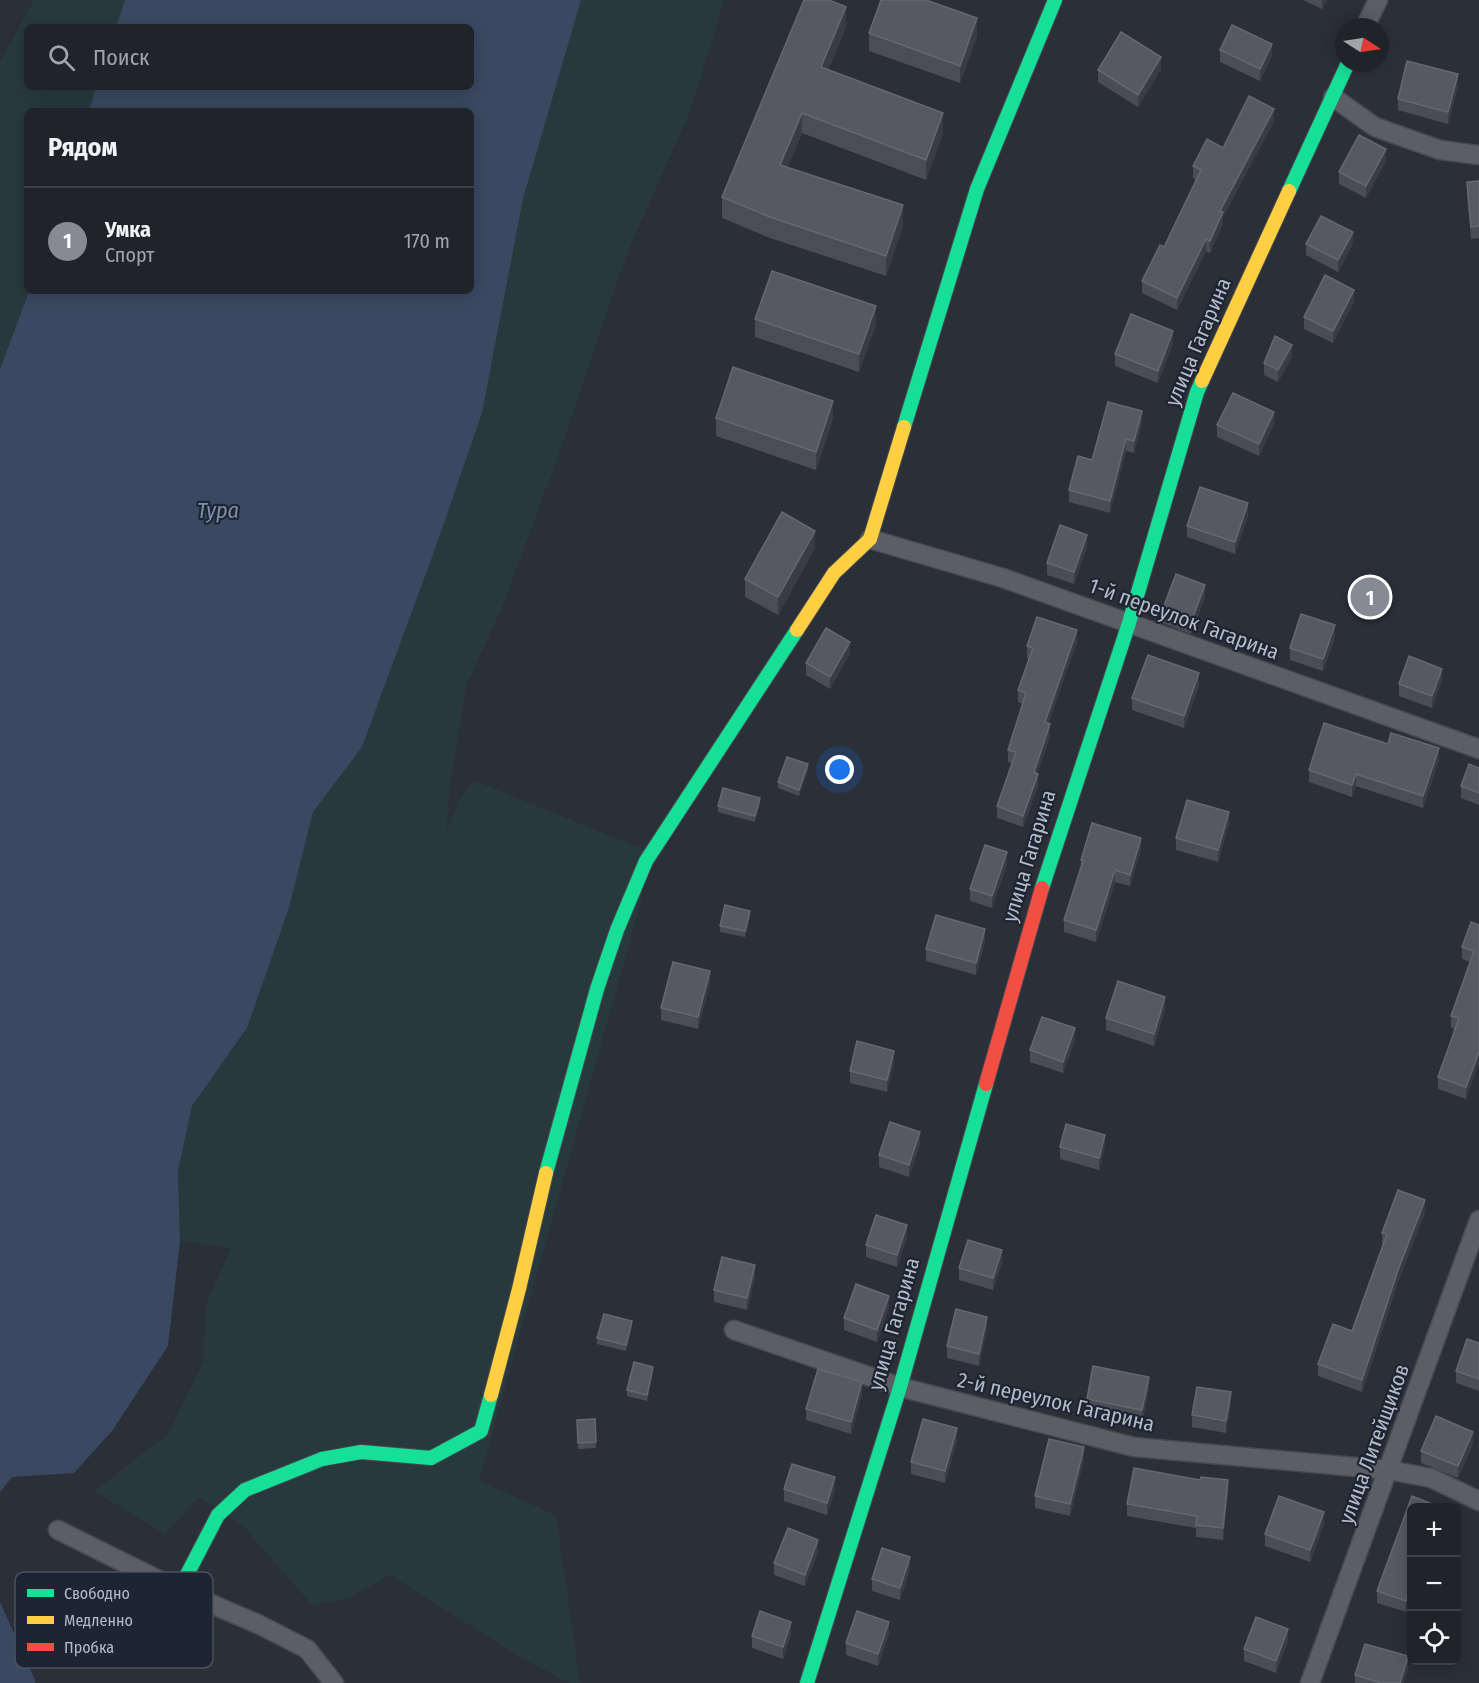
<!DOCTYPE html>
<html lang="ru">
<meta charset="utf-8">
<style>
:root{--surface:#202329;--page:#2d2f35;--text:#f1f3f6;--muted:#a2a4a8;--line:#3d4046;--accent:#858a95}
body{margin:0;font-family:"Fira Sans Condensed",sans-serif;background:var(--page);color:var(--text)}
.controls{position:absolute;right:18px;bottom:18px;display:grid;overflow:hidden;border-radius:9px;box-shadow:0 3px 15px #0003}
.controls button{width:54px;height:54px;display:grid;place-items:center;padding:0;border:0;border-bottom:2px solid var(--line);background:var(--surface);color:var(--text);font:30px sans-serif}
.compass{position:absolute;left:1335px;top:18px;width:54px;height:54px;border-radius:50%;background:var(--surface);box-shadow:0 3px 15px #0003;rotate:102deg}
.you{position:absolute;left:840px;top:770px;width:21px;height:21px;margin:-15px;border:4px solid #fff;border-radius:50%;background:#1a73e8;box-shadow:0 0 0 9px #1a73e833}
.badge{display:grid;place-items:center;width:39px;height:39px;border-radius:50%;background:var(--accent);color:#fff;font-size:20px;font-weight:700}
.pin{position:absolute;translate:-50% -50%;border:3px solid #fff;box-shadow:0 2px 6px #0006}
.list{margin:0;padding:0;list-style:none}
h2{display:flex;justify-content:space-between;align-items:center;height:78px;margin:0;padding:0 24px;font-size:26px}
h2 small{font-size:20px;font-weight:400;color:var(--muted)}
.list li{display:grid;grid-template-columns:39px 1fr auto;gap:18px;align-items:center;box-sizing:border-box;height:108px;padding:0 24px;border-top:2px solid var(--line)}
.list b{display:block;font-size:22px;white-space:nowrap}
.list p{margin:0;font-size:20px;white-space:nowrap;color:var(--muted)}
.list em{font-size:20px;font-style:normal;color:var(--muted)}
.icon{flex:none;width:33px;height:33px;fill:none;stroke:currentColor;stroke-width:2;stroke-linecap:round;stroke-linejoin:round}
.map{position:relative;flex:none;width:1479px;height:1683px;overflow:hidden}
.search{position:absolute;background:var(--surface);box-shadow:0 3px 15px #0003;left:24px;top:24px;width:450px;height:66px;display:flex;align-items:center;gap:15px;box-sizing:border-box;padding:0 21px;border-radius:9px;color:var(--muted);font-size:22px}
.panel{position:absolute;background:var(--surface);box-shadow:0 3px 15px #0003;left:24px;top:108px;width:450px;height:186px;border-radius:9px}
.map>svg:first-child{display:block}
.green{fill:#28393d}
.water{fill:#3a4861}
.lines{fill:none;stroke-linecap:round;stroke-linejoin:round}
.street-casing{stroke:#464a50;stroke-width:21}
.fast-casing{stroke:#464a50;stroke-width:16}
.slow-casing{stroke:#464a50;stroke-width:16}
.jam-casing{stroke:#464a50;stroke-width:16}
.street{stroke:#5b5e65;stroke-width:18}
.fast{stroke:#16e098;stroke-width:14}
.slow{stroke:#ffcf43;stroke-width:14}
.jam{stroke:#f24e42;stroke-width:14}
.wall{fill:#4a4d55}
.shaded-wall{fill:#393c44}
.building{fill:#565961;stroke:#646871;stroke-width:1.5}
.labels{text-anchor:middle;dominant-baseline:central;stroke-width:4.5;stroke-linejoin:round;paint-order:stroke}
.street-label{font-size:21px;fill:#b5bbc8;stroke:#1e2532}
.water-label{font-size:22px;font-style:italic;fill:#7e8fae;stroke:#1e2532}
.key{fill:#1e2532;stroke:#4b525f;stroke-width:1.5}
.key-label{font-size:16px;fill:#b5bbc8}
</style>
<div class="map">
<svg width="1479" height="1683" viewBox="0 0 1479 1683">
<rect width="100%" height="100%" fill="#2b2f37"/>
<g class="green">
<polygon points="34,0 125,0 116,27 27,27 27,87 96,87 89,111 27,111 27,291 29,291 0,368 0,62"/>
<polygon points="581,0 724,0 691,109 628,251 562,445 504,603 466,686 452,770 446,833 461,796 473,780 643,849 642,898 479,1481 556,1515 580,1683 570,1683 523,1659 390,1575 348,1598 312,1605 243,1526 199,1497 165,1534 94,1491 168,1434 204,1360 205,1307 231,1248 180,1241 178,1171 192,1106 247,1028 289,908 313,811 362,747 482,413 523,199"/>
</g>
<g class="water">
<polygon points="125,0 581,0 523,199 482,413 435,549 362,747 313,812 289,908 247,1028 192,1106 178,1171 180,1241 168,1346 112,1431 74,1473 12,1477 0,1492 0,369 29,291 471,291 471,111 89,111 96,87 471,87 471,27 116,27"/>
<polygon points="0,1602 35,1680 35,1683 0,1683"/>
</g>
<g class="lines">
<g class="street-casing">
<g id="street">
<polyline points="1365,27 1378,0"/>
<polyline points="1333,97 1375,127 1440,150 1479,155"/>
<polyline points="870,539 1003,578 1479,749"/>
<polyline points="734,1330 900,1387 1134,1447 1388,1470 1431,1478 1479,1501"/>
<polyline points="58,1530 179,1590 260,1625 307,1649 334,1683"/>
<polyline points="1310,1683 1479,1220"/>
</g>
</g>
<g class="fast-casing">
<g id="fast">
<polyline points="1289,191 1348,63"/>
<polyline points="904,427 977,189 1055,0"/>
<polyline points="1042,888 1129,623 1197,392 1202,381"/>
<polyline points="546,1173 597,989 617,930 646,861 797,630"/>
<polyline points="179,1590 218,1515 245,1490 322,1459 361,1452 431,1458 481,1431 491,1395"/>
<polyline points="807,1683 900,1387 986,1084"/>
</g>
</g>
<g class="slow-casing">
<g id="slow">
<polyline points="1202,381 1289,191"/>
<polyline points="797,630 834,573 870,539 904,427"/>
<polyline points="491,1395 519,1289 546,1173"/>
</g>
</g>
<g class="jam-casing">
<polyline id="jam" points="986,1084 1042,888"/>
</g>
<use href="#street" class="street"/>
<use href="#fast" class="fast"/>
<use href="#slow" class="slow"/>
<use href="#jam" class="jam"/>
</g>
<g class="wall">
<polygon points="1303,0 1327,0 1322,9"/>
<polygon points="846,27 828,70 943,133 926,180 802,133 787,168 903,226 886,276 770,238 722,218 722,197"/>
<polygon points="869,33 977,36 960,83 869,51"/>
<polygon points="1220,50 1272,56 1260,81 1220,62"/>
<polygon points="1161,69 1138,107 1098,82 1098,70"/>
<polygon points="1458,86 1448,124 1398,110 1398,99"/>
<polygon points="1274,121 1223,217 1223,224 1210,253 1206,251 1177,310 1142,293 1142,281 1164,247 1196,180 1193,178 1193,166 1223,148"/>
<polygon points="1386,161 1366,198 1339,184 1339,172"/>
<polygon points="1479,181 1479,238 1471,239 1467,194 1467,182"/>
<polygon points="1306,244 1353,244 1338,272 1306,255"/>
<polygon points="1354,302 1333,343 1304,329 1304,317"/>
<polygon points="755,319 876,324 859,372 755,337"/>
<polygon points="1173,343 1158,383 1115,366 1115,354"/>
<polygon points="1292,357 1278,382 1264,375 1264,363"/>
<polygon points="716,418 833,419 816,470 716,436"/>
<polygon points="1142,423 1134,453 1126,451 1110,513 1069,502 1069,490 1092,460"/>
<polygon points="1274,424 1259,456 1217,437 1217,425"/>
<polygon points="1248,515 1235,554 1187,537 1187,526"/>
<polygon points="1087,547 1074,584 1047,575 1047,563"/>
<polygon points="815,548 778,615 745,597 745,579"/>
<polygon points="1205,597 1191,634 1162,623 1162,611"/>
<polygon points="1335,637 1323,671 1290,660 1290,648"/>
<polygon points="1077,642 1048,723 1050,736 1037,774 1038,786 1023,827 997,818 997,806 1012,763 1008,762 1008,750 1023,704 1018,702 1018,690 1029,659 1027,658 1027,646"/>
<polygon points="850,653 830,689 806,675 806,663"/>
<polygon points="1442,680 1432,708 1399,696 1399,684"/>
<polygon points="1199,685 1184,728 1132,710 1132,698"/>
<polygon points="1439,760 1423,808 1356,786 1352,797 1309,782 1309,770"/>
<polygon points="1479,768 1479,805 1461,798 1461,786"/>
<polygon points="808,770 799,796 778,788 778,782"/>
<polygon points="760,804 755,822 718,812 718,806"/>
<polygon points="1229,824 1218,862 1176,850 1176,838"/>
<polygon points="1141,849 1130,886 1115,882 1096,942 1064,932 1064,920 1081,868 1081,860"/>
<polygon points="1007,864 992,908 970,901 970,889"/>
<polygon points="750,917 745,937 720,932 720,926"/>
<polygon points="1479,925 1466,1099 1438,1089 1438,1077 1455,1029 1451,1028 1451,1016 1470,962 1462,959 1462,947"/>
<polygon points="985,941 976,975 926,961 926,949"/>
<polygon points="710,983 698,1029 661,1020 661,1008"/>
<polygon points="1165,1009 1154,1046 1106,1030 1106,1018"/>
<polygon points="1075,1040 1063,1073 1030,1062 1030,1050"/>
<polygon points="894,1062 887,1092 850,1083 850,1071"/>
<polygon points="920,1144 909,1177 879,1167 879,1155"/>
<polygon points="1060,1147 1105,1147 1099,1170 1060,1159"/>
<polygon points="1425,1212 1398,1282 1362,1392 1318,1376 1318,1364 1352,1331 1383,1245 1382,1244 1382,1233"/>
<polygon points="907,1237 897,1267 866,1257 866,1245"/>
<polygon points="1002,1262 993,1290 959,1280 959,1268"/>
<polygon points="755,1277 747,1310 714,1302 714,1290"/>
<polygon points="889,1308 877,1342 844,1330 844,1318"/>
<polygon points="632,1327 626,1351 597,1344 597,1338"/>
<polygon points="987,1329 979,1366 947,1358 947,1346"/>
<polygon points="1479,1343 1479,1391 1456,1383 1456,1371"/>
<polygon points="653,1373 647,1401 627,1396 627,1390"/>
<polygon points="1149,1389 1142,1422 1087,1411 1087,1399"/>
<polygon points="862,1394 851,1434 806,1420 806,1409"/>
<polygon points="1231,1404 1226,1433 1192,1427 1192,1415"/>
<polygon points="595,1419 596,1448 578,1449 577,1420"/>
<polygon points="957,1440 945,1483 911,1474 911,1462"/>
<polygon points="1473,1444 1458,1478 1421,1463 1421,1451"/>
<polygon points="1084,1459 1070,1516 1035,1508 1035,1496"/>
<polygon points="784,1489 835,1489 827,1515 784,1501"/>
<polygon points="1228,1492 1223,1540 1196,1537 1196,1528 1127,1516 1127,1504"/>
<polygon points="1412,1496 1437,1506 1437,1508 1412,1508 1412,1594 1406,1612 1377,1603 1377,1591"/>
<polygon points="1324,1524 1310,1562 1265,1546 1265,1534"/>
<polygon points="818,1552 805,1586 774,1575 774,1563"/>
<polygon points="910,1569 900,1600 872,1591 872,1579"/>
<polygon points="791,1634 783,1659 752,1648 752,1636"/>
<polygon points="889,1634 878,1666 846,1655 846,1643"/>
<polygon points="1288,1641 1276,1673 1244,1661 1244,1649"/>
<polygon points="1408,1668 1403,1683 1355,1683 1355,1675"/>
</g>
<g class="shaded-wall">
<polygon points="1322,0 1327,0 1322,9"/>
<polygon points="846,7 846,27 821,87 821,67"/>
<polygon points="977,18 977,36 960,83 960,66"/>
<polygon points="1272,44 1272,56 1260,81 1260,69"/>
<polygon points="1161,57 1161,69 1138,107 1138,95"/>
<polygon points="1458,74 1458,86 1448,124 1448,112"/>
<polygon points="1274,109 1274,121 1223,217 1223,224 1210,253 1210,241 1220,211"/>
<polygon points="802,113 802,133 780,185 780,165"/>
<polygon points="943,113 943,133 926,180 926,160"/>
<polygon points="1386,149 1386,161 1366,198 1366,186"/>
<polygon points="903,205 903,226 886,276 886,256"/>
<polygon points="1353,232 1353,244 1338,272 1338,260"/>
<polygon points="1206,239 1206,251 1177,310 1177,298"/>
<polygon points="1354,290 1354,302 1333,343 1333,331"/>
<polygon points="876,306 876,324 859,372 859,354"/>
<polygon points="1173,331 1173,343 1158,383 1158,371"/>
<polygon points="1292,345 1292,357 1278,382 1278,370"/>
<polygon points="833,401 833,419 816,470 816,452"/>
<polygon points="1142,411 1142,423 1134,453 1134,441"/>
<polygon points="1274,412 1274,424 1259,456 1259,444"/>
<polygon points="1126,439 1126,451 1110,513 1110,501"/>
<polygon points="1248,503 1248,515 1235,554 1235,542"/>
<polygon points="815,531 815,548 778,615 778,597"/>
<polygon points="1087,535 1087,547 1074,584 1074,572"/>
<polygon points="1205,585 1205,597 1191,634 1191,622"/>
<polygon points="1335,625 1335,637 1323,671 1323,659"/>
<polygon points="1077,630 1077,642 1045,734 1045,722"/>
<polygon points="850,642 850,653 830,689 830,677"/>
<polygon points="1442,669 1442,680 1432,708 1432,696"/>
<polygon points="1199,673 1199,685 1184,728 1184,716"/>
<polygon points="1050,724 1050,736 1034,784 1034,772"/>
<polygon points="1439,748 1439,760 1423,808 1423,796"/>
<polygon points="808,764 808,770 799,796 799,790"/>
<polygon points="1038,774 1038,786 1023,827 1023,816"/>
<polygon points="1356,774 1356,786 1352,797 1352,785"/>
<polygon points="760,798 760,804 755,822 755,816"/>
<polygon points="1229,812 1229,824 1218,862 1218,850"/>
<polygon points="1141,838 1141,849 1130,886 1130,875"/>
<polygon points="1007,852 1007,864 992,908 992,896"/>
<polygon points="1115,870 1115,882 1096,942 1096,930"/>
<polygon points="750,911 750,917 745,937 745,931"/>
<polygon points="985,929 985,941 976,975 976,963"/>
<polygon points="710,971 710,983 698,1029 698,1017"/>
<polygon points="1165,997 1165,1009 1154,1046 1154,1034"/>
<polygon points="1075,1028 1075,1040 1063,1073 1063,1062"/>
<polygon points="894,1051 894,1062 887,1092 887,1080"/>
<polygon points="1479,1052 1479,1064 1466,1099 1466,1087"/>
<polygon points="920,1132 920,1144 909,1177 909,1165"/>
<polygon points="1105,1135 1105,1147 1099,1170 1099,1158"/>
<polygon points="1425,1200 1425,1212 1398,1282 1362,1392 1362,1380 1398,1270"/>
<polygon points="907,1225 907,1237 897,1267 897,1255"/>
<polygon points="1002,1250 1002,1262 993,1290 993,1278"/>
<polygon points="755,1265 755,1277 747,1310 747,1298"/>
<polygon points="889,1296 889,1308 877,1342 877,1330"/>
<polygon points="987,1317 987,1329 979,1366 979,1354"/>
<polygon points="632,1321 632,1327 626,1351 626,1345"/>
<polygon points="653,1367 653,1373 647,1401 647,1395"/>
<polygon points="1149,1377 1149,1389 1142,1422 1142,1410"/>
<polygon points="862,1382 862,1394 851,1434 851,1422"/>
<polygon points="1231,1392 1231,1404 1226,1433 1226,1421"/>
<polygon points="957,1428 957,1440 945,1483 945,1471"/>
<polygon points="1473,1432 1473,1444 1458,1478 1458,1466"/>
<polygon points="1084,1447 1084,1459 1070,1516 1070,1504"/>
<polygon points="835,1477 835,1489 827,1515 827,1503"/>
<polygon points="1228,1480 1228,1492 1223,1540 1223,1528"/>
<polygon points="1324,1512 1324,1524 1310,1562 1310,1550"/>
<polygon points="818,1540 818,1552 805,1586 805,1575"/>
<polygon points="910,1557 910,1569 900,1600 900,1588"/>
<polygon points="1412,1582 1412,1594 1406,1612 1406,1601"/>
<polygon points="791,1622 791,1634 783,1659 783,1647"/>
<polygon points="889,1622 889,1634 878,1666 878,1654"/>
<polygon points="1288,1629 1288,1641 1276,1673 1276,1661"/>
<polygon points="1408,1656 1408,1668 1403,1683 1400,1683"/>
</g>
<g class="building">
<polygon points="804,0 829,0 846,7 821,67 943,113 926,160 802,113 780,165 903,205 886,256 770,217 722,197"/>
<polygon points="881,0 926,0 977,18 960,66 869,33"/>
<polygon points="1232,25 1272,44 1260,69 1220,50"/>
<polygon points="1121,32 1161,57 1138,95 1098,70"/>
<polygon points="1407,61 1458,74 1448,112 1398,99"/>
<polygon points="1249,96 1274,109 1220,211 1223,212 1210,241 1206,239 1177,298 1142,281 1160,245 1164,247 1201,170 1193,166 1207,139 1223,148"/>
<polygon points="1359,135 1386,149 1366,186 1339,172"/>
<polygon points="1479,181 1479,226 1471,227 1467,182"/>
<polygon points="1321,216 1353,232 1338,260 1306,244"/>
<polygon points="772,271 876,306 859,354 755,319"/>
<polygon points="1325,275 1354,290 1333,331 1304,317"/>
<polygon points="1131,314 1173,331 1158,371 1115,354"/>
<polygon points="1275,336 1292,345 1278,370 1264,363"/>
<polygon points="733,367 833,401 816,452 716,418"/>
<polygon points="1233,393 1274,412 1259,444 1217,425"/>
<polygon points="1108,402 1142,411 1134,441 1126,439 1110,501 1069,490 1078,456 1092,460"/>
<polygon points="1200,487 1248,503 1235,542 1187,526"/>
<polygon points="782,512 815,531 778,597 745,579"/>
<polygon points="1060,525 1087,535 1074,572 1047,563"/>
<polygon points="1176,574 1205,585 1191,622 1162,611"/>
<polygon points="1301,614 1335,625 1323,659 1290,648"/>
<polygon points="1037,617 1077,630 1045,722 1050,724 1034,772 1038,774 1023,816 997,806 1016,752 1008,750 1026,693 1018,690 1033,648 1027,646"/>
<polygon points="826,628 850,642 830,677 806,663"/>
<polygon points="1148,655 1199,673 1184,716 1132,698"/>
<polygon points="1409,656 1442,669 1432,696 1399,684"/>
<polygon points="1324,723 1388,744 1391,733 1439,748 1423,796 1356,774 1352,785 1309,770"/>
<polygon points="787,757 808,764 799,790 778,782"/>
<polygon points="1469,764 1479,768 1479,793 1461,786"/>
<polygon points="723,788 760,798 755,816 718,806"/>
<polygon points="1187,800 1229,812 1218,850 1176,838"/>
<polygon points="1092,823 1141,838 1130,875 1115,870 1096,930 1064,920 1083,861 1081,860"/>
<polygon points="985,845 1007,852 992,896 970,889"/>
<polygon points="725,905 750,911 745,931 720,926"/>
<polygon points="936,915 985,929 976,963 926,949"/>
<polygon points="1471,922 1479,925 1479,1052 1466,1087 1438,1077 1459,1018 1451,1016 1474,951 1462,947"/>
<polygon points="673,962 710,971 698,1017 661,1008"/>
<polygon points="1118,981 1165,997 1154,1034 1106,1018"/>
<polygon points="1042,1017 1075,1028 1063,1062 1030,1050"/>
<polygon points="857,1041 894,1051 887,1080 850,1071"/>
<polygon points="890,1122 920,1132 909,1165 879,1155"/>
<polygon points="1066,1124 1105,1135 1099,1158 1060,1147"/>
<polygon points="1398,1190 1425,1200 1398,1270 1362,1380 1318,1364 1333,1324 1352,1331 1387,1234 1382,1233"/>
<polygon points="876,1215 907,1225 897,1255 866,1245"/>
<polygon points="968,1240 1002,1250 993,1278 959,1268"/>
<polygon points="722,1257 755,1265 747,1298 714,1290"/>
<polygon points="856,1284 889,1296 877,1330 844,1318"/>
<polygon points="956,1309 987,1317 979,1354 947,1346"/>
<polygon points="604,1314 632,1321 626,1345 597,1338"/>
<polygon points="1467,1339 1479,1343 1479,1379 1456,1371"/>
<polygon points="634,1362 653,1367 647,1395 627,1390"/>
<polygon points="1093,1366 1149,1377 1142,1410 1087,1399"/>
<polygon points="818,1369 862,1382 851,1422 806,1409"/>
<polygon points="1197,1387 1231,1392 1226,1421 1192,1415"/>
<polygon points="1436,1416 1473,1432 1458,1466 1421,1451"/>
<polygon points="595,1419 596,1442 578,1443 577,1420"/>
<polygon points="923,1419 957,1428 945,1471 911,1462"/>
<polygon points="1049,1439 1084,1447 1070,1504 1035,1496"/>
<polygon points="792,1464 835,1477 827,1503 784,1489"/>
<polygon points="1134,1468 1200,1480 1201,1477 1228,1480 1223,1528 1196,1525 1197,1516 1127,1504"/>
<polygon points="1279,1496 1324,1512 1310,1550 1265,1534"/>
<polygon points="1412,1496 1437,1506 1436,1508 1412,1508 1412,1582 1406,1601 1377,1591"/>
<polygon points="788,1528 818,1540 805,1575 774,1563"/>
<polygon points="882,1548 910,1557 900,1588 872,1579"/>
<polygon points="760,1611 791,1622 783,1647 752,1636"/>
<polygon points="857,1611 889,1622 878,1654 846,1643"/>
<polygon points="1256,1617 1288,1629 1276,1661 1244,1649"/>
<polygon points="1365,1644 1408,1656 1400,1683 1381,1683 1355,1675"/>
</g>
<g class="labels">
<g class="street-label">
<text transform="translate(1198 342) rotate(-67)">улица Гагарина</text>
<text transform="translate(1184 619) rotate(20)">1-й переулок Гагарина</text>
<text transform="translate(1029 856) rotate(-73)">улица Гагарина</text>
<text transform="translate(894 1324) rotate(-74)">улица Гагарина</text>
<text transform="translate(1056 1402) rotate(13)">2-й переулок Гагарина</text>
<text transform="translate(1374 1444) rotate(-70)">улица Литейщиков</text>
</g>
<g class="water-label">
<text x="218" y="510">Тура</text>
</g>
</g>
<rect x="15" y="1572" width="198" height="96" rx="9" class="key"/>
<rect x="27" y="1589" width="27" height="8" fill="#16e098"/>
<rect x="27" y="1616" width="27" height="8" fill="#ffcf43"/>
<rect x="27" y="1643" width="27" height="8" fill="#f24e42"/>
<g class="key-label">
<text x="64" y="1599">Свободно</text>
<text x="64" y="1626">Медленно</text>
<text x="64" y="1653">Пробка</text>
</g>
</svg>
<div class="controls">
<button>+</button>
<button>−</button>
<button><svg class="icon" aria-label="locate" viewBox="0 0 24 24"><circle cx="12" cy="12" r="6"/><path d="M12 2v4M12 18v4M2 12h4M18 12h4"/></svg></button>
</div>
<svg class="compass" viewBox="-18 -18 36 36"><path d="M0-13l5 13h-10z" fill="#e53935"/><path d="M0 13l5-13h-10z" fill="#a2a4a8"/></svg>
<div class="you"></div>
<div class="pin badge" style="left:1370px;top:597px">1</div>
<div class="search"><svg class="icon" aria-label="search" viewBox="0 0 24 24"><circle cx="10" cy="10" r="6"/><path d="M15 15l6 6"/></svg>Поиск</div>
<section class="panel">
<h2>Рядом<small></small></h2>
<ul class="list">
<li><span class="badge">1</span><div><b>Умка</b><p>Спорт</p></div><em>170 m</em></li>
</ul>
</section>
</div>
